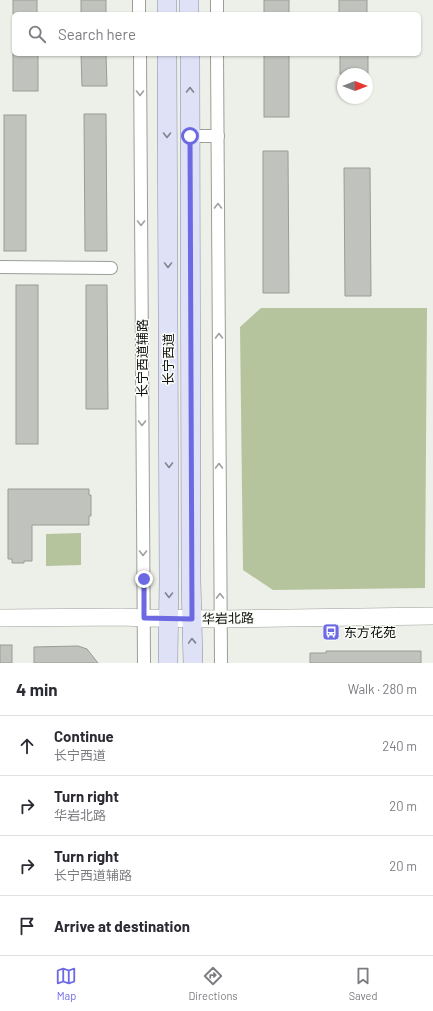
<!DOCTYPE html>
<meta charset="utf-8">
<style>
:root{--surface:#fff;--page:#f2f2f3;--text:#2b2b33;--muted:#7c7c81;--line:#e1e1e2;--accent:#6c69e3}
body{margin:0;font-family:Barlow,"Noto Sans SC",sans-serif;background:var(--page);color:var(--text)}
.compass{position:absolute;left:337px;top:68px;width:36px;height:36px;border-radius:50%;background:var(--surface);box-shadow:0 1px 3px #0004;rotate:90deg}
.stop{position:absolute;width:12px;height:12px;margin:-9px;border:3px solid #6c69e3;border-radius:50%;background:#fff}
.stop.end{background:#6c69e3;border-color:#fff;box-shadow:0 1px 4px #0008}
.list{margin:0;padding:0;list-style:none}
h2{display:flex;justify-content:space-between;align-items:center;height:52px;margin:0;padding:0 16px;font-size:17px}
h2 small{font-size:13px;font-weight:400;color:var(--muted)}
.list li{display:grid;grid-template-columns:26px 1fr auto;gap:12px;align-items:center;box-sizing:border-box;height:60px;padding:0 16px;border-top:1px solid var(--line)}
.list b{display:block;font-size:15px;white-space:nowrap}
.list p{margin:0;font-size:13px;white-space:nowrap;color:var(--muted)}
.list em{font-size:13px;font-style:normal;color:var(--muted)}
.icon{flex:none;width:22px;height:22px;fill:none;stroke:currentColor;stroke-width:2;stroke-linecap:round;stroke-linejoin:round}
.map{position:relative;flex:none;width:433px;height:663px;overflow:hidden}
.search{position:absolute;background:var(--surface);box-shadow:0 1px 3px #0004;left:12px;right:12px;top:12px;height:44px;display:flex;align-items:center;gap:10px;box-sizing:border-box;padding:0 14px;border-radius:6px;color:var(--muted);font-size:15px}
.sheet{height:292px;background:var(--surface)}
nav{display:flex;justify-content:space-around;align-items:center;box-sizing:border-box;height:56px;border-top:1px solid var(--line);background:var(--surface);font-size:11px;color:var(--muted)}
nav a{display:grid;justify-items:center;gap:2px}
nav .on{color:var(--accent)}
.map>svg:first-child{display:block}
.green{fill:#b5c49d}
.building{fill:#c0c3bd;stroke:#999b96}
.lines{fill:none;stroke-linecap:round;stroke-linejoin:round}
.street-casing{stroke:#9c9e99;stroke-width:14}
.secondary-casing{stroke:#9c9e99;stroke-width:18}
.primary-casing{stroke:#888ba2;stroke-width:20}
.street{stroke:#fff;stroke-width:12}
.secondary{stroke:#fff;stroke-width:17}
.primary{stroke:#dfe2f7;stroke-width:19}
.oneway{stroke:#80838d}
.oneway2{stroke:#9e9f9e}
.route{stroke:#6c69e3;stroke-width:5}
.labels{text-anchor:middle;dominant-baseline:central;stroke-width:3;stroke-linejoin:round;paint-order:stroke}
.street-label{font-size:13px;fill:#0d0e0c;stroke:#fafdf7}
.poi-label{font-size:13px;fill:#0d0e0c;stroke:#fafdf7;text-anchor:start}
</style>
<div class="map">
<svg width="433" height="663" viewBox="0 0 433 663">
<rect width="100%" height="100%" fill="#edefe9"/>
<g class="green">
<polygon points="261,308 427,308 425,588 273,590 243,570 240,327"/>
<polygon points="81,533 81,565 46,566 46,534"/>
</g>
<g class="building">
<rect x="13" y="0" width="24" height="14"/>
<rect x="81" y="0" width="25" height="14"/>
<rect x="264" y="0" width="25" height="14"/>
<rect x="339" y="0" width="28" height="14"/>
<rect x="13" y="54" width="25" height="37"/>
<polygon points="81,54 106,54 107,86 82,86"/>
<rect x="264" y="54" width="25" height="63"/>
<rect x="340" y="54" width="28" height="20"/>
<polygon points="84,114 106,114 107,251 85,251"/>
<rect x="4" y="115" width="22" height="136"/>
<polygon points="263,151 288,151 289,293 263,293"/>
<polygon points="344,168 370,168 371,296 345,296"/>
<rect x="16" y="285" width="22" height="159"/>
<polygon points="86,285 107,285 108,409 86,409"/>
<polygon points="8,489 89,489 89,495 91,495 91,516 89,516 89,525 32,525 32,561 24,561 24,563 12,563 12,559 8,559"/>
<rect x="0" y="645" width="12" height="18"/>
<polygon points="78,646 87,649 98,663 34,663 34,647"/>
<polygon points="326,651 421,651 421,663 310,663 310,653 326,653"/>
</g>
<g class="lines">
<g class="street-casing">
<g id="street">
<polyline points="139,0 139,14"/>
<polyline points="217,0 217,14"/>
<polyline points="140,54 144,663"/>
<polyline points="217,54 221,663"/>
<polyline points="190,136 218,136"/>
<polyline points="0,267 111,268"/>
</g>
</g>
<g class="secondary-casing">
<polyline id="secondary" points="0,618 123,617 144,618 220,619 433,616"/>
</g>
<g class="primary-casing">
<g id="primary">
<polyline points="167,0 167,14"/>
<polyline points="189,0 189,14"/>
<polyline points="167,54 169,580 168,663"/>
<polyline points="190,54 191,581 193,663"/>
</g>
</g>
<use href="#street" class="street"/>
<use href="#secondary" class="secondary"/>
<use href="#primary" class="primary"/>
</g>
<defs><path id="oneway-chevron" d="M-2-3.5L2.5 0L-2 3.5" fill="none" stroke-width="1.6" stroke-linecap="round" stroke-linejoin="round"/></defs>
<g class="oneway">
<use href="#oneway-chevron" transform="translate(190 90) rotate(-90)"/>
<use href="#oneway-chevron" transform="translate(167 135) rotate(90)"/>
<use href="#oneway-chevron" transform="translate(168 265) rotate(90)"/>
<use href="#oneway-chevron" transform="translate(169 465) rotate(90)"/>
<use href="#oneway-chevron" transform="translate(169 595) rotate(91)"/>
<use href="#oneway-chevron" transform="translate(192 641) rotate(-92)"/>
</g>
<g class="oneway2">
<use href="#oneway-chevron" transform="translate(140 93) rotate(90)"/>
<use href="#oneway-chevron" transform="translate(218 206) rotate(-90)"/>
<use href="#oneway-chevron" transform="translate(141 223) rotate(90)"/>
<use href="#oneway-chevron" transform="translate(219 336) rotate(-90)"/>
<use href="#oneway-chevron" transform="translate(142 423) rotate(90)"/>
<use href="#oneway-chevron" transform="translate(219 466) rotate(-90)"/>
<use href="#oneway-chevron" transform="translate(143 553) rotate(90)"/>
<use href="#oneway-chevron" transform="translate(220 596) rotate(-91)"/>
</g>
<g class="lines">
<polyline class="route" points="144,579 144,618 192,619 190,136"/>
</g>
<defs>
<g id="bus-square" transform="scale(0.9)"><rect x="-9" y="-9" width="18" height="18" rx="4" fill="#6c69e3" stroke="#fafdf7"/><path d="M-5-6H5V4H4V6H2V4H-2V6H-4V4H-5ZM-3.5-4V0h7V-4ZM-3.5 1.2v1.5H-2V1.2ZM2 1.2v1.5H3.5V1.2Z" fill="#fff"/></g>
</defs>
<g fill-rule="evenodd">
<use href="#bus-square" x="331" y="632"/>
</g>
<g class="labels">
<g class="street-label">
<text transform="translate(142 358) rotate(-90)">长宁西道辅路</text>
<text transform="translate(168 359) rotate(-90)">长宁西道</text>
<text transform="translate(228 618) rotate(-1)">华岩北路</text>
</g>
<g class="poi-label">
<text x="344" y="632">东方花苑</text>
</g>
</g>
</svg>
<svg class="compass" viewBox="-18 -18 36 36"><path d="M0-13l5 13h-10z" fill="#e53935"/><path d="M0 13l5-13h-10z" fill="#7c7c81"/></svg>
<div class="stop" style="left:190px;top:136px"></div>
<div class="stop end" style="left:144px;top:579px"></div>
<div class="search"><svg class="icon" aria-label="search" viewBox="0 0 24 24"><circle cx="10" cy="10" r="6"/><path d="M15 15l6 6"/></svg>Search here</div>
</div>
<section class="sheet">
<h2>4 min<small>Walk · 280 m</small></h2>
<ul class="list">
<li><svg class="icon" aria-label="ahead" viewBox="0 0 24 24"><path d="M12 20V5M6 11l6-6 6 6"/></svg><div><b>Continue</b><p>长宁西道</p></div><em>240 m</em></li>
<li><svg class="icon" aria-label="right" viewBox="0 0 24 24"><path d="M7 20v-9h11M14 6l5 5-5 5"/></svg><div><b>Turn right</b><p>华岩北路</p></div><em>20 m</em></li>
<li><svg class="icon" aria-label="right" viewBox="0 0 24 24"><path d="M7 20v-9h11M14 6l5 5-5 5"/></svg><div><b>Turn right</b><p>长宁西道辅路</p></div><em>20 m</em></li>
<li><svg class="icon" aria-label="arrive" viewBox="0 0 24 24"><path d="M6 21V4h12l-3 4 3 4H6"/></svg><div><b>Arrive at destination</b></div></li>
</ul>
</section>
<nav>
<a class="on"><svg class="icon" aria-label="map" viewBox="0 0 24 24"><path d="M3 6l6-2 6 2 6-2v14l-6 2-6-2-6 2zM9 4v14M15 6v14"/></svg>Map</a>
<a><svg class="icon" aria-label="directions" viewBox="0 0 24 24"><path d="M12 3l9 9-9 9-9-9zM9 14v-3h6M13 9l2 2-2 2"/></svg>Directions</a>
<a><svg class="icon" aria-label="saved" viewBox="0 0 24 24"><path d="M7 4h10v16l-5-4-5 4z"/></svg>Saved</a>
</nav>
